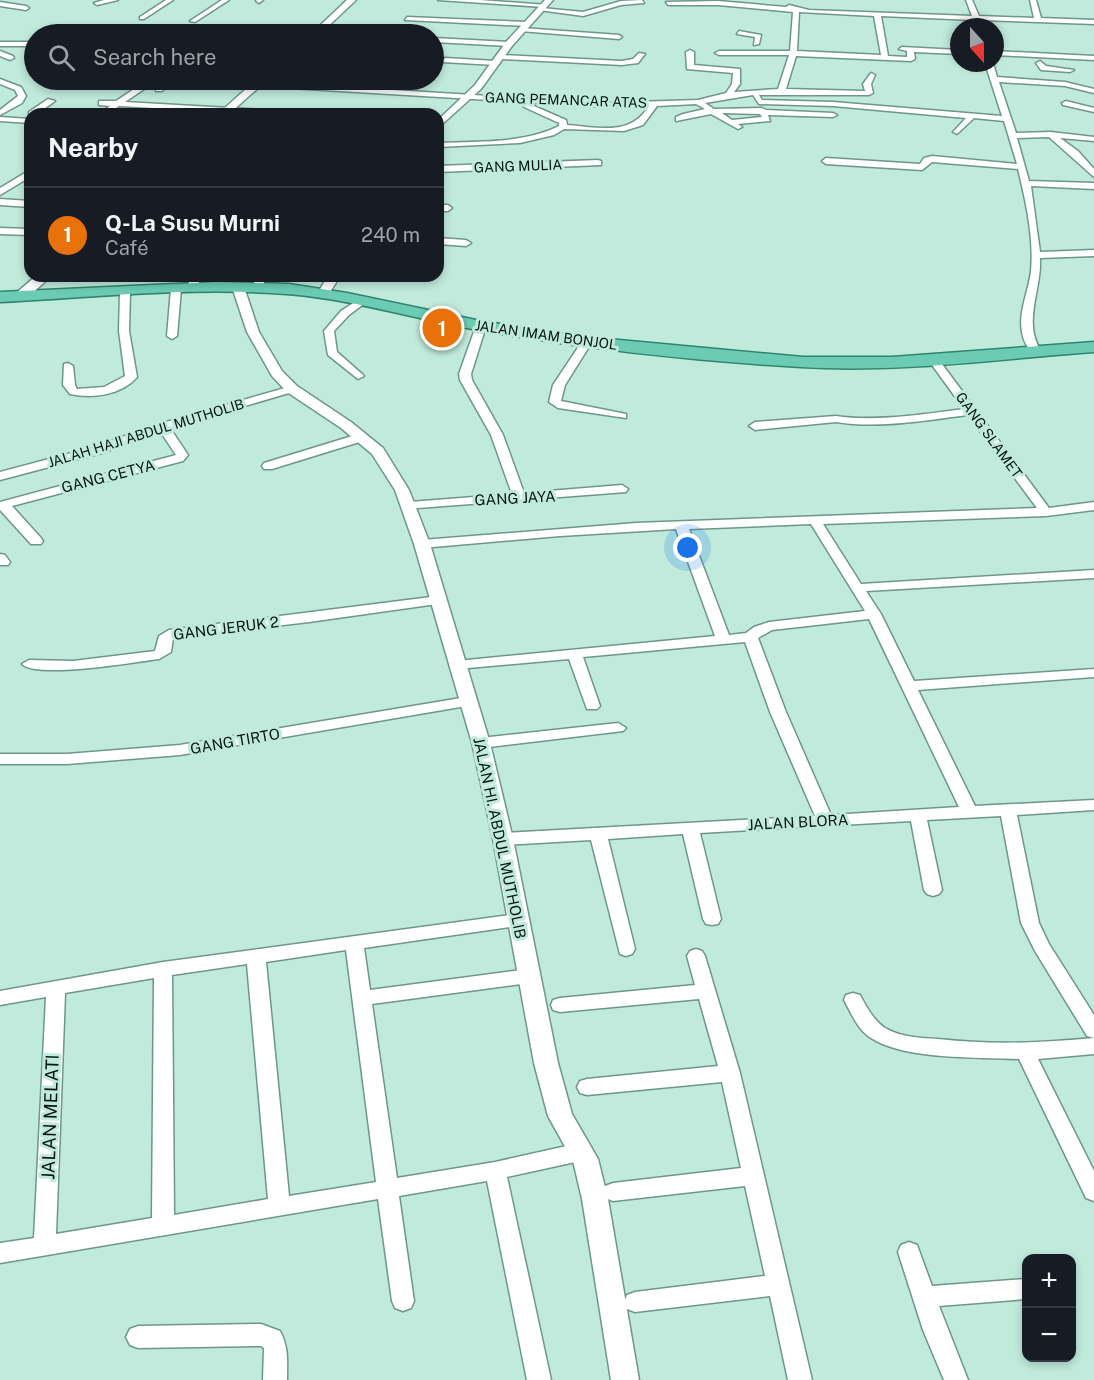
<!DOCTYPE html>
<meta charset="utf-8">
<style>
:root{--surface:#171b24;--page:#20242c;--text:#f1f3f6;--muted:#9ea1a6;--line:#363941;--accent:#0f766e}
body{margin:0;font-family:"Public Sans",sans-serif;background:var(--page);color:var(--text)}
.controls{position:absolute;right:18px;bottom:18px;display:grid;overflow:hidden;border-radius:12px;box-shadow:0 3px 9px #0003}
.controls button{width:54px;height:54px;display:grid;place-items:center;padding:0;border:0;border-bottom:2px solid var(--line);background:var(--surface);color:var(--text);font:30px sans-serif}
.compass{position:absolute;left:950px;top:18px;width:54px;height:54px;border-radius:50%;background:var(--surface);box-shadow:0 3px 9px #0003;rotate:159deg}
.you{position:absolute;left:688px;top:548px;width:21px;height:21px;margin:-15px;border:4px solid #fff;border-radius:50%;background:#1a73e8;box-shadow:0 0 0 9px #1a73e833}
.badge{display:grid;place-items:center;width:39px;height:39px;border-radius:50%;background:var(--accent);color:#fff;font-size:20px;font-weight:700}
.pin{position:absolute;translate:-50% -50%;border:3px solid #fff;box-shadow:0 2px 6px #0006}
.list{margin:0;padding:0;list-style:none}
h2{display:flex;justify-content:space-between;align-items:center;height:78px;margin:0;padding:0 24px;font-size:26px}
h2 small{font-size:20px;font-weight:400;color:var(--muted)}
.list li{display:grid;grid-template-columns:39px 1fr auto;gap:18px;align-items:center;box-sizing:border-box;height:96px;padding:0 24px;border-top:2px solid var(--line)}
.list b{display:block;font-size:22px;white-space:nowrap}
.list p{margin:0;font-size:20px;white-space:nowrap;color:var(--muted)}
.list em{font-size:20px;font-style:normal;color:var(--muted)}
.icon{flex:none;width:33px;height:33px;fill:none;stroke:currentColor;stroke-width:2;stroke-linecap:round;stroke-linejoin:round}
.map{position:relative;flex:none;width:1094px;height:1380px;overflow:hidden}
.search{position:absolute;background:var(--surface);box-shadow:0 3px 9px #0003;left:24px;top:24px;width:420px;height:66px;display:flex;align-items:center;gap:15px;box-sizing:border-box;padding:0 21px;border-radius:33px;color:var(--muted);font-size:22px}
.panel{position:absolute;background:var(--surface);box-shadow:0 3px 9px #0003;left:24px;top:108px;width:420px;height:174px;border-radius:18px}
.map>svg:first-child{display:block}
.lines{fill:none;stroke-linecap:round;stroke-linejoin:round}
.minor-casing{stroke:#6e9689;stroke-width:3}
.tertiary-casing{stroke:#6e9689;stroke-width:3}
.secondary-casing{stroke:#6e9689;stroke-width:3}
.trunk-casing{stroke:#31846e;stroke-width:3}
.minor{fill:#fff;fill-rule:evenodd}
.tertiary{fill:#fff;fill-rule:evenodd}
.secondary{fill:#fff;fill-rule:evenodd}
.trunk{fill:#6cccb3;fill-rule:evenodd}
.labels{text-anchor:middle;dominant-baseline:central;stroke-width:6;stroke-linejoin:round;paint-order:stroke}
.far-street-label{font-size:14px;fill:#071612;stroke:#c0eadc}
.street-label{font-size:15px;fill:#071612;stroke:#c0eadc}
.near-street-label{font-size:18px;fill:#071612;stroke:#c0eadc}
</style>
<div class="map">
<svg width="1094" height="1380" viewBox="0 0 1094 1380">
<rect width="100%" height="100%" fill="#c0eadc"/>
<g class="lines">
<g class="minor-casing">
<g id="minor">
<polygon points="104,0 118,0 97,5 94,3"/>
<polygon points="166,0 173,0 144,19 140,19 140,17"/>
<polygon points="222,0 229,0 195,22 190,21"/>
<polygon points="263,0 259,3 256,1 257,0"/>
<polygon points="438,0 480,0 547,5 544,7"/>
<polygon points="642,0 644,3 621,5 583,16 539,10 542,8 583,12 621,1"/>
<path d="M 966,0 L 972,0 L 979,16 L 1034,18 L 1030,0 L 1036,0 L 1041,18 L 1094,20 L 1094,24 L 981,20 L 982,24 L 979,26 L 974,20 L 881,16 L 888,56 L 907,57 L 907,51 L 899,49 L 902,47 L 959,50 L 959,54 L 914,52 L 915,59 L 911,61 L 796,56 L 786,89 L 865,91 L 863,84 L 871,73 L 875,75 L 871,84 L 873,93 L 869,95 L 759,95 L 762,100 L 833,102 L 1002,116 L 985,63 L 993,63 L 997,77 L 1065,82 L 1094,89 L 1094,93 L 1065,86 L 999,82 L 1016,133 L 1051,132 L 1094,137 L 1094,141 L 1060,138 L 1078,151 L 1094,169 L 1094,177 L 1049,137 L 1017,138 L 1029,181 L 1094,183 L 1094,189 L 1031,186 L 1040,252 L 1094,250 L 1094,256 L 1040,258 C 1042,290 1022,321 1041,351 L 1036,354 C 1028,351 1023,340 1022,332 C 1018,311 1029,291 1031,271 C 1034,238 1026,202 1018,169 L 932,162 L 922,170 L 826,164 L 822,161 L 826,158 L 920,164 L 924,158 L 932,156 L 1017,164 L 1004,121 L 974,118 L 957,134 L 953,132 L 966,118 L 833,106 L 759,104 L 753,95 L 705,103 L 714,109 L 762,108 L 766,110 L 833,113 L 837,115 L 833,117 L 768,115 L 770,121 L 738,124 L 742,127 L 738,129 L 711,114 L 676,121 L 676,117 L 683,114 L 705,109 L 696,104 L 657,106 L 643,125 L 624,131 L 564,129 L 554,135 L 520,143 L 438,147 L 438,143 C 478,141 522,144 559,126 L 559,123 L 524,107 L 524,103 L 527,103 L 566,120 L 567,125 C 598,127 630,137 649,106 L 603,107 L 257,86 L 253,84 L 255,82 L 237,80 L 263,80 L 261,82 L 603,103 L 698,100 L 726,93 L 732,84 L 733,73 L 687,69 L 686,52 L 690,50 L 694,52 L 694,65 L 740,69 L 740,84 L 734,92 L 778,89 L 789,55 L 719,55 L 715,53 L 719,51 L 790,51 L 793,12 L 718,5 L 668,5 L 666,2 L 718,1 L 786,7 L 789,5 L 809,10 L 972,16 ZM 799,12 L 874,16 L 881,55 L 797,51 ZM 722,113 L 760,114 L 762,117 L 732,120 Z"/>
<polygon points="0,2 26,6 29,8 26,10 0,6"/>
<polygon points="407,17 527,22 530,24 527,26 405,20"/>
<polygon points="522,28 619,35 622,37 619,39 520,31"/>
<polygon points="739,31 761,35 759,44 754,45 755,37 737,34"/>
<polygon points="434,38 509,42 512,44 509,46 434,42"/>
<polygon points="0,42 32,42 34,43 34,49 30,46 0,46"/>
<polygon points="0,51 13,56 14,58 10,60 0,56"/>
<polygon points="995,51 1094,56 1094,60 995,55"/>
<polygon points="639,53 645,54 638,63 622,65 501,59 497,57 501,55 622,61 633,59"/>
<polygon points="445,58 496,61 500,63 496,65 442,62"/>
<polygon points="1040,61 1046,66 1074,70 1070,72 1041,70 1036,63"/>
<polygon points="0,79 21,87 26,96 22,103 0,115 0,110 18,96 15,90 0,84"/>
<polygon points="76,80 147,83 147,87 125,102 298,112 302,114 257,114 119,106 108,114 99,114 110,106 99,105 99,101 116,101 137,87 79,82"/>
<polygon points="166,80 174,80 162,91 156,91 156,87"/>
<polygon points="48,99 55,101 37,114 29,116 29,112"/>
<polygon points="1066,101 1094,108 1094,112 1063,105 1062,103"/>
<polygon points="0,117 30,119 30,123 0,121"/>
<polygon points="598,160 601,161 601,165 438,172 438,166"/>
<polygon points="30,170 30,177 0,195 0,188"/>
<polygon points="0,199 30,201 30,207 0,205"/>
<polygon points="438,205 448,205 452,208 448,211 438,211"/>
<polygon points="0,228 30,229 30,235 0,234"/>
<polygon points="438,238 466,240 471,243 466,246 438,244"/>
<polygon points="191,276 201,276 197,288 192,291 187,288"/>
<polygon points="256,276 266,276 262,289 253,287"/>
<polygon points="176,286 181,289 177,336 172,339 167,336 171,289"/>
<path d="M 125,289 L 130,292 L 129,331 L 137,377 C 122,395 92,399 70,394 L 63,385 L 64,364 L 68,363 L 73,366 L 75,385 L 77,389 L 104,387 L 125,376 L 119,331 L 120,292 Z"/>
<polygon points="361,298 366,301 365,303 349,315 334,331 337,352 362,374 364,376 358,379 328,355 324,331 341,311"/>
<polygon points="481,323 486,326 471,374 472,380 503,435 524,493 622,485 628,489 626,492 405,509 403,506 409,502 512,494 491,435 460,380 459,374 476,326"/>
<polygon points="587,339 592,342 565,385 561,401 626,414 626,418 558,408 549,402 553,385 583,340"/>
<path d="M 932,355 L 936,356 L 1049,508 L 1094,502 L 1094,510 L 1046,516 L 823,524 L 861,584 L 1094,570 L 1094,578 L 866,591 L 881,614 L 914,681 L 1094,669 L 1094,677 L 918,690 L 975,806 L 1094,800 L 1094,810 L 1017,815 L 1039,923 L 1049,944 L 1094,1015 L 1094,1054 L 1038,1059 L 1094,1171 L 1094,1201 L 1086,1198 L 1019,1059 C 979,1057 904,1060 871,1038 C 858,1030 851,1013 844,1000 L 846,995 L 853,993 L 860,995 C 866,1006 873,1020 885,1028 C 900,1037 921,1038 938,1039 C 993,1045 1040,1043 1094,1038 L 1087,1036 L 1035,951 L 1021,923 L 1001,816 L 927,820 L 942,890 L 939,894 L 933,896 L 927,894 L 924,890 L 911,821 L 700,833 L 721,919 L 718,924 L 712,925 L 706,924 L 703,919 L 683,834 L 608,839 L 635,949 L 632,954 L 626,956 L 620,954 L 591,840 L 503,845 L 497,843 L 495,839 L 497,835 L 503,833 L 815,816 L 770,712 L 745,642 L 583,657 L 600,706 L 597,709 L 587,709 L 569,659 L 457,669 L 450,665 L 457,661 L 715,636 L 676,529 L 560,536 L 422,548 L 415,544 L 422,540 L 636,523 L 1037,508 L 968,415 C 926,420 879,429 836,422 L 755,430 L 749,426 L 755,422 L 836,416 C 877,422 923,414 964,409 L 927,358 ZM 811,524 L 865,611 L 769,622 L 754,627 L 746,633 L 729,635 L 689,529 ZM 869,619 L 959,807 L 831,815 L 786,712 L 758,638 L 772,630 Z"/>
<polygon points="292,386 298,389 296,391 170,428 188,455 183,461 12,506 41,538 43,541 41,544 31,544 0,510 0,502 176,455 160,431 102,453 0,480 0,472 94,447 159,424"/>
<polygon points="362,433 368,437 366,440 272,469 264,469 262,466 264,463"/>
<polygon points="0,554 5,555 10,562 8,565 0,565"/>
<path d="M 439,596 L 446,600 L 444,603 L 309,622 L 173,638 L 171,652 L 159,659 C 136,662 36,679 22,664 L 29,660 L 73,661 L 155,651 L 159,636 L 169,630 Z"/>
<polygon points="467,697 472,699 475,702 472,705 180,755 67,764 0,764 0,754 67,754 180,745"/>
<polygon points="618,723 626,728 623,731 481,748 473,743 481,738"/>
<path d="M 518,914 L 524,915 L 527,920 L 524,925 L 364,948 L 370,990 L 529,969 L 536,971 L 538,976 L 536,981 L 529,983 L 372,1004 L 397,1178 L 495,1162 L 580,1143 L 587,1146 L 590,1152 L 587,1158 L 580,1161 L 507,1177 L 551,1380 L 527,1380 L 487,1181 L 399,1196 L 414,1301 L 411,1308 L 403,1311 L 395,1308 L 392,1301 L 378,1199 L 0,1263 L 0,1243 L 34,1238 L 46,997 L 0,1005 L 0,991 L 163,962 ZM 346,950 L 376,1182 L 289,1196 L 266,962 ZM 247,964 L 268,1199 L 174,1215 L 172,975 ZM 154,978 L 152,1218 L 56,1234 L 65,993 Z"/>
<polygon points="696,949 702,951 705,956 740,1073 812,1380 788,1380 770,1296 635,1312 627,1309 624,1302 627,1295 635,1292 765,1276 745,1186 613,1201 605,1198 602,1192 605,1186 613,1183 741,1168 722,1082 587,1095 580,1093 577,1087 580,1081 587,1079 718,1066 699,999 560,1012 553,1010 551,1005 553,1000 560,998 695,985 687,956 690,951"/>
<polygon points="909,1242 917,1245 932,1286 1026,1279 1026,1299 939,1306 968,1380 944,1380 923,1330 898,1252 901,1245"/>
<path d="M 261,1324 L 280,1331 C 289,1348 287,1362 287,1380 L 263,1380 L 264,1348 L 261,1346 L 138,1348 L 130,1345 L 126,1337 L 130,1329 L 138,1326 Z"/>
</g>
</g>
<g class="tertiary-casing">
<g id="tertiary">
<polygon points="545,0 553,0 512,46 481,89 438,128 438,120 475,85 506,42"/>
<polygon points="328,276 340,276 327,297 319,297 317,294"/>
<polygon points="238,283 244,287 259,332 282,371 297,386 351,422 383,448 409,490 430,544 490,743 513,839 558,1063 572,1114 598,1159 608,1199 639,1380 611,1380 582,1199 573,1161 548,1116 534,1063 493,839 472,743 414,544 395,490 372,454 341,428 287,392 272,376 247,332 232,287"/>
</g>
</g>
<g class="secondary-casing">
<g id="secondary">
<polygon points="347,0 356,0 320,34 311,34"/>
<polygon points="256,80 267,80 229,114 218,114"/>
<polygon points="36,276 51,276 25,300 15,300 13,297 15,294"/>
</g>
</g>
<g class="trunk-casing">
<path id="trunk" d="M 218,282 L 289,284 L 347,293 L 481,321 L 587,337 L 803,357 L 892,357 L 1094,342 L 1094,352 C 997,359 898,373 801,367 C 696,361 587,349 483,331 C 418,320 353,299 287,294 C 192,287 95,297 0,302 L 0,292 Z"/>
</g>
<use href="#minor" class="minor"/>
<use href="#tertiary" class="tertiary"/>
<use href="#secondary" class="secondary"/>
<use href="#trunk" class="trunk"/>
</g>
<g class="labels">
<g class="far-street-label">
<text transform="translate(566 100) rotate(2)">GANG PEMANCAR ATAS</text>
<text transform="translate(518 166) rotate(-2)">GANG MULIA</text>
<text transform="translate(546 335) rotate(8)">JALAN IMAM BONJOL</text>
<text transform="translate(146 433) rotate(-17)">JALAH HAJI ABDUL MUTHOLIB</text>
<text transform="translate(989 435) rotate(54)">GANG SLAMET</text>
</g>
<g class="street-label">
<text transform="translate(108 476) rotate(-14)">GANG CETYA</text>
<text transform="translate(515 498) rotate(-3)">GANG JAYA</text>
<text transform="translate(226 628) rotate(-7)">GANG JERUK 2</text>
<text transform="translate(235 741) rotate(-10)">GANG TIRTO</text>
<text transform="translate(798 822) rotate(-3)">JALAN BLORA</text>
<text transform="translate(500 838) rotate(78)">JALAN HI. ABDUL MUTHOLIB</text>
</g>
<g class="near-street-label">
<text transform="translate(50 1117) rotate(-88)">JALAN MELATI</text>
</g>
</g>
</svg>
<div class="controls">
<button>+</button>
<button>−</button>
</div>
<svg class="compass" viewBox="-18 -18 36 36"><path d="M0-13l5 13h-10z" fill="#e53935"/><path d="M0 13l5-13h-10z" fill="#9ea1a6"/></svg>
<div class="you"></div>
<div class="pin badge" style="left:442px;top:328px;background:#e8710a">1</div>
<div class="search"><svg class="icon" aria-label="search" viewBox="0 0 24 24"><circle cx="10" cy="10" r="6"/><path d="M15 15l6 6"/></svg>Search here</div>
<section class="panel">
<h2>Nearby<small></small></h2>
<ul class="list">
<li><span class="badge" style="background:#e8710a">1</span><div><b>Q-La Susu Murni</b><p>Café</p></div><em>240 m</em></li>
</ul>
</section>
</div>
